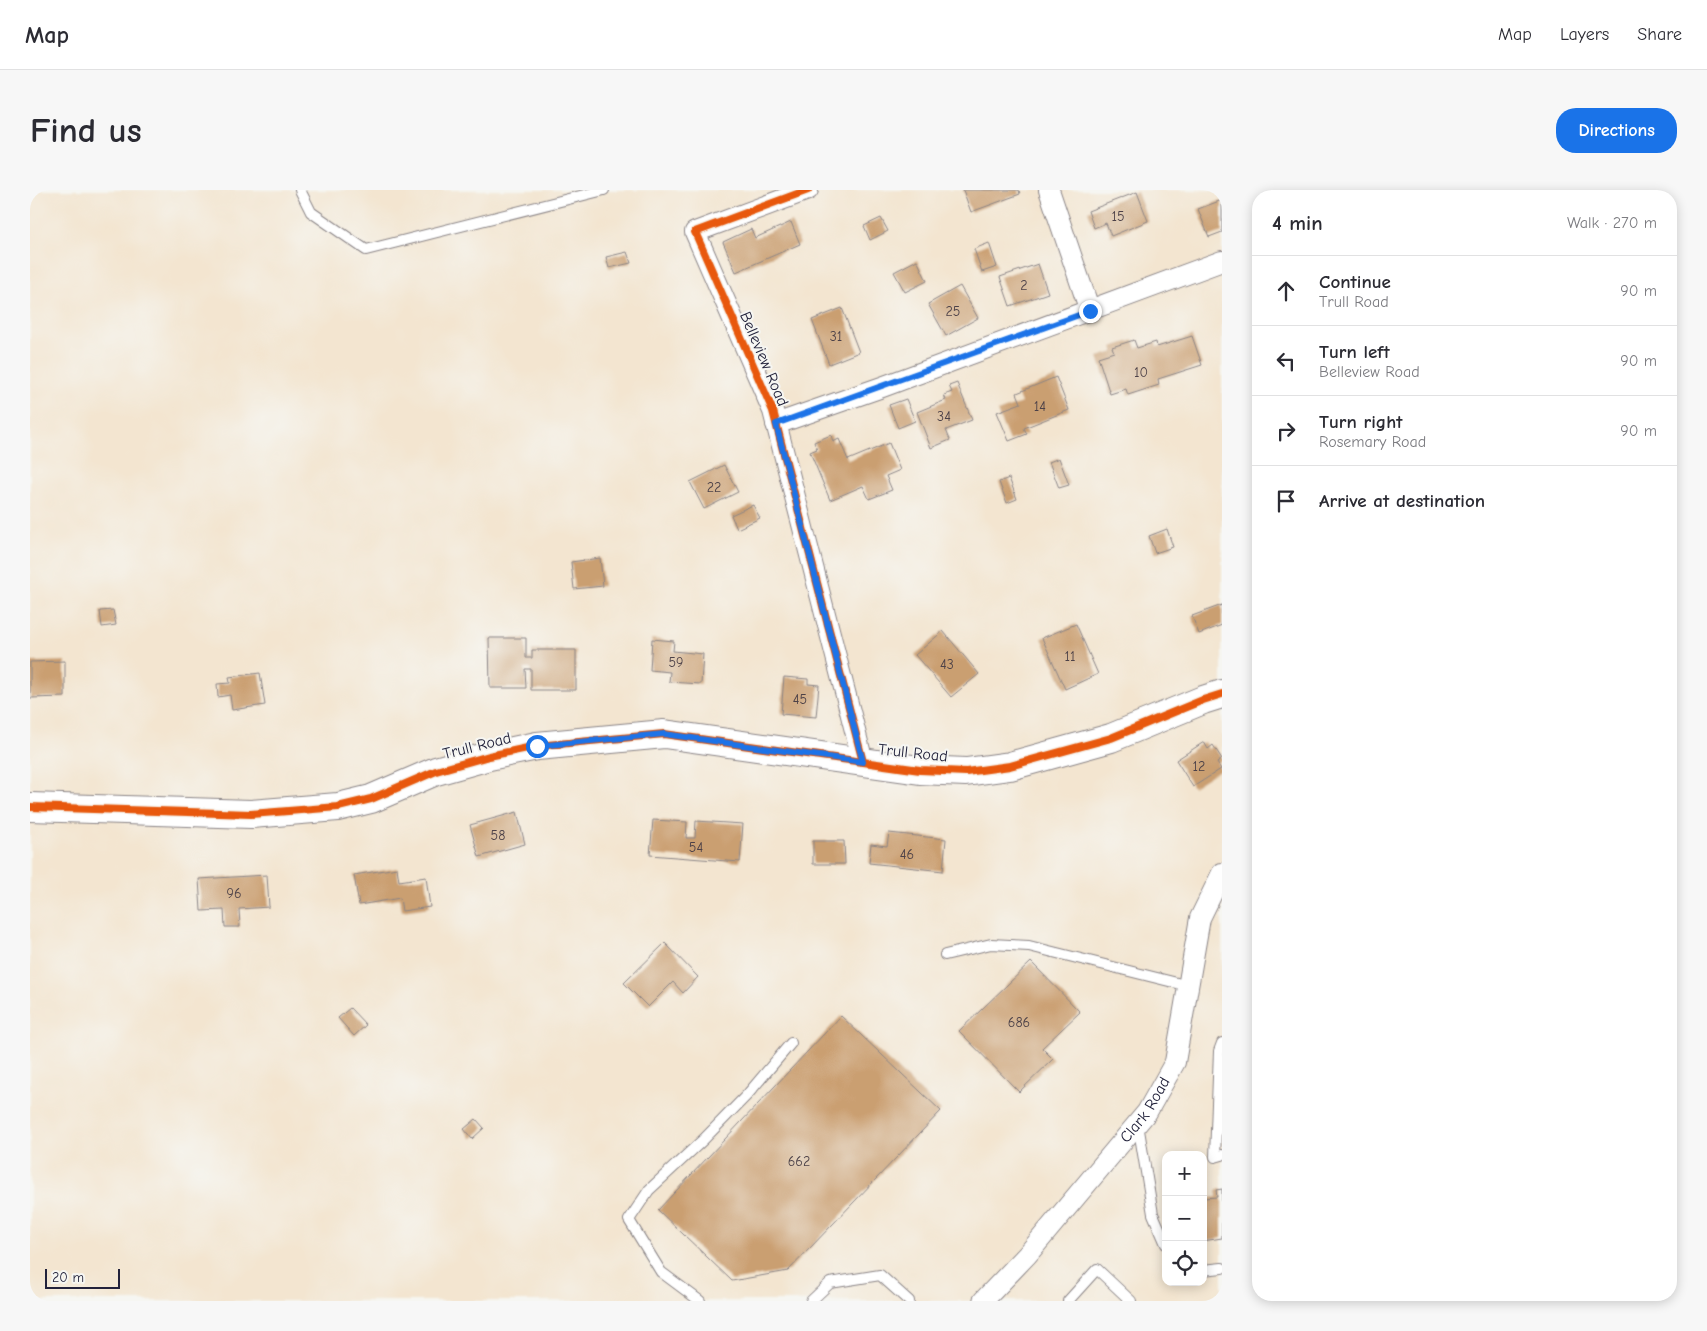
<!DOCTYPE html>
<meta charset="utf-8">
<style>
:root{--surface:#fff;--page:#f7f7f7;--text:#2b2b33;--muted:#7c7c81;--line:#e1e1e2;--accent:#1a73e8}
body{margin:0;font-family:"Comic Neue",sans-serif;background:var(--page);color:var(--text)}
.controls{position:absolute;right:15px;bottom:15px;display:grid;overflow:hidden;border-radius:10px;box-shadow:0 2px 12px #0003}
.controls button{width:45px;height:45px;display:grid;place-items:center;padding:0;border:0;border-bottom:1px solid var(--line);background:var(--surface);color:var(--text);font:25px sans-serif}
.scale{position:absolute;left:15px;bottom:12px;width:75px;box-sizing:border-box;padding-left:5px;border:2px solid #22223b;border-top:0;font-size:14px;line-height:18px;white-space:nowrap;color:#22223b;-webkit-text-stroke:4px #f6f6f2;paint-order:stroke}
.stop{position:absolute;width:15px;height:15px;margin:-11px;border:4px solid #1a73e8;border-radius:50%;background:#fff}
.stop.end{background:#1a73e8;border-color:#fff;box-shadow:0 1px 5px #0008}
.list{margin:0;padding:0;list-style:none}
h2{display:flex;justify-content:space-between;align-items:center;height:65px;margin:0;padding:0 20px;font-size:21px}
h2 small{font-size:16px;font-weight:400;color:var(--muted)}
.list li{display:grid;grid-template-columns:32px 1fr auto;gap:15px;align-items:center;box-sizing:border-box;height:70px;padding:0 20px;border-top:1px solid var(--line)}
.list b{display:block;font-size:19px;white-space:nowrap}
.list p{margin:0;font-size:16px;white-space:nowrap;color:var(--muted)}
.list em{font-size:16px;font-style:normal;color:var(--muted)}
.icon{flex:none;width:28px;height:28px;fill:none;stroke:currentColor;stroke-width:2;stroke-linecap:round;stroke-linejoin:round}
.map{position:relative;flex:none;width:1192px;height:1111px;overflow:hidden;border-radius:20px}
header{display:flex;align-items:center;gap:30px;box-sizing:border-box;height:70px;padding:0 25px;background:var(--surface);border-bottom:1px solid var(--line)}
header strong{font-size:24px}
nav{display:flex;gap:28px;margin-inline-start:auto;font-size:18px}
.intro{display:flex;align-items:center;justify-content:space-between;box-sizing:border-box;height:120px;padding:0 30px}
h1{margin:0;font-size:35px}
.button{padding:12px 22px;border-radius:20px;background:var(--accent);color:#fff;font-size:18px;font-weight:700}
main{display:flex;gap:30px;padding:0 30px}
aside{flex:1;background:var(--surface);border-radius:20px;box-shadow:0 2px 12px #0003}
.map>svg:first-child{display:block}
.building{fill:#ca9f71}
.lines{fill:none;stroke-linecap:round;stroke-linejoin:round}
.lane-casing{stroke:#8a8486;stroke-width:12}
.street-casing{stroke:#8a8486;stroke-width:22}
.secondary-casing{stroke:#8a8486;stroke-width:30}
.lane{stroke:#fff;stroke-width:10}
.street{stroke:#fff;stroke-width:20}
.secondary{stroke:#fff;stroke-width:28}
.cycleway-casing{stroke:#f6f6f2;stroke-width:11}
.cycleway{stroke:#e8590c;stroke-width:8}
.route{stroke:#1a73e8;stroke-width:6}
.labels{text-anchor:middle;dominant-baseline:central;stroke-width:4;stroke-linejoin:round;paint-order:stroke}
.number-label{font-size:14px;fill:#4c4148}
.street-label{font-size:16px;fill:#22223b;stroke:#f6f6f2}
</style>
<header>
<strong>Map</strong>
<nav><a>Map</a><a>Layers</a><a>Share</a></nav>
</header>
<div class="intro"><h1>Find us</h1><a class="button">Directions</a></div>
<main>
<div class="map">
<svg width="1192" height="1111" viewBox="0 0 1192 1111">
<rect width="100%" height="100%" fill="#f6f6f2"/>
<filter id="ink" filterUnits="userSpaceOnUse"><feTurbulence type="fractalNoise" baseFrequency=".02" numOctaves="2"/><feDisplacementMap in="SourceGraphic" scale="10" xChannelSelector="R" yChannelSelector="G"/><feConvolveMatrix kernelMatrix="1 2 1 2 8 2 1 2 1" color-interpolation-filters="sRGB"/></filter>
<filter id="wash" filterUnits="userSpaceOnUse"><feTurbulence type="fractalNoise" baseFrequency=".0096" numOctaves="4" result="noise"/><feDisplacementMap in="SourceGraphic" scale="20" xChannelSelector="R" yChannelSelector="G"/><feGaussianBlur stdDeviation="1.12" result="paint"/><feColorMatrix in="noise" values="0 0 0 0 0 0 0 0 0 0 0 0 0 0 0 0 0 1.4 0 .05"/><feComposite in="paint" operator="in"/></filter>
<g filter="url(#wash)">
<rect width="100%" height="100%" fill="#f3e5d0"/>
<g id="blocks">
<g class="building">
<polygon points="933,0 989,0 990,4 941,22"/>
<polygon points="1107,2 1118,31 1081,46 1076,33 1064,38 1058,21"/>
<polygon points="1192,10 1192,42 1179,47 1168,19"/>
<polygon points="851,28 858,41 840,50 834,36"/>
<polygon points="761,32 770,54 706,82 693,52 721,39 725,48"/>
<polygon points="959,53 967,77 952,82 944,59"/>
<polygon points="597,62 601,73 579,78 576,67"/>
<polygon points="887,70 897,91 875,102 864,82"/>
<polygon points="1008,74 1018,103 980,116 970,87"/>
<polygon points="930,96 948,128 916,146 898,114"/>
<polygon points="812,118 829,162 799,174 782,130"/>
<polygon points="1162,146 1172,175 1128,189 1129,195 1098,205 1096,199 1080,204 1068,167 1084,162 1082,157 1104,150 1107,158 1126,152 1127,157"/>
<polygon points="1026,187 1039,220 994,238 997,244 979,251 967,222 991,213 987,203"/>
<polygon points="927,193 942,230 916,240 920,250 901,258 887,222 916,210 914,205 922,202 919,196"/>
<polygon points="876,209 885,231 868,238 859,215"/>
<polygon points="801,245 803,252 809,249 818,270 859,253 870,280 856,286 862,300 839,309 833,296 800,310 780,262 787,259 784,252"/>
<polygon points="1029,268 1039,295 1029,298 1019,272"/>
<polygon points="694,275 708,302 674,319 660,292"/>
<polygon points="979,288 987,309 977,313 969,292"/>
<polygon points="723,315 730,328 707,339 701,325"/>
<polygon points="1137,339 1143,357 1125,363 1119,346"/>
<polygon points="570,368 573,396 544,399 541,372"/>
<polygon points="1192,415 1192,435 1169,444 1162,426"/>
<polygon points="83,420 86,435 72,437 70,421"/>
<polygon points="1046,434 1068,484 1035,499 1012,448"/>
<polygon points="913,441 949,484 921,507 885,465"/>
<polygon points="459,448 496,448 496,468 502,468 502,460 546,460 546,500 501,500 501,479 495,479 496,498 460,498"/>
<polygon points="622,449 644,451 643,461 673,464 671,494 639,492 640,482 620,480"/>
<polygon points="35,471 35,507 0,508 0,472"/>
<polygon points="230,483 235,515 202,520 200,505 188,507 187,494 200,493 199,487"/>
<polygon points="754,487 778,489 778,494 789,495 786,527 751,524"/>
<polygon points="1174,552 1178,559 1183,555 1192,569 1187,573 1191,579 1163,597 1146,570"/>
<polygon points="487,622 495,654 449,667 440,635"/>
<polygon points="623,630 657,632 656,648 665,648 666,631 713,634 710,672 620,665"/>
<polygon points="859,643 916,649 913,681 839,673 841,654 857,656"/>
<polygon points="783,651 814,651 815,674 783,674"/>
<polygon points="367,678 369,691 396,687 400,717 372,721 370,708 329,715 324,685"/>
<polygon points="237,685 239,717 209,719 210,737 195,737 194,720 171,721 169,689"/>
<polygon points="635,753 668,787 653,803 643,792 618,817 594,793"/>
<polygon points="1001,772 1050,822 1012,858 1023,869 989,902 929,841"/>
<polygon points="320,818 336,835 324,846 308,828"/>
<polygon points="811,826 911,921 758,1081 702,1091 628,1020"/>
<polygon points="446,929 454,938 442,949 434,939"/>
<polygon points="1192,999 1192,1048 1173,1051 1173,1008 1187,1007 1186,1000"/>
</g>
</g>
</g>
<g filter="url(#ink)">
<use href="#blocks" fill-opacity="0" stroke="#8a8486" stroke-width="1"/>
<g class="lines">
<g class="lane-casing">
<g id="lane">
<polyline points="270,0 281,22 336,60 574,0"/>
<polyline points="915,765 961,754 999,756 1159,796"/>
<polyline points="1192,853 1189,861 1185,967 1192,965"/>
<polyline points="1108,934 1123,1024 1136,1054"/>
<polyline points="1173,1080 1192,1078"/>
<polyline points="670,1111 631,1082 599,1030 619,1000 674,949 717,905 761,853"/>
<polyline points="781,1111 800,1093 850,1085 879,1111"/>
<polyline points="1038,1111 1067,1079 1101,1111"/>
</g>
</g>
<g class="street-casing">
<g id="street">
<polyline points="778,0 665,42 743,221 833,572"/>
<polyline points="1019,0 1060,121"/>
<polyline points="746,234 852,197 1192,71"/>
<path id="s1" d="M 953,1111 L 997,1065 L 1117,922 L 1145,872 L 1170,728 L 1192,683"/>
</g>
</g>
<g class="secondary-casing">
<polyline id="secondary" points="0,617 221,624 308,617 341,609 406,581 459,566 507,556 634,544 890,580 936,582 980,576 1081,548 1173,510 1192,504"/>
</g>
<use href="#lane" class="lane"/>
<use href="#street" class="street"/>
<use href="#secondary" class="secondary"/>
<g class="cycleway-casing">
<g id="cycleway">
<polyline points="778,0 665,42 743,221 833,572"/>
<polyline points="0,617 221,624 308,617 341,609 406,581 459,566 507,556 634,544 890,580 936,582 980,576 1081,548 1173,510 1192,504"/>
</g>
</g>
<use href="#cycleway" class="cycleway"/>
</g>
</g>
<g class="lines" filter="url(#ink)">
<polyline class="route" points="507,556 634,544 833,572 746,234 1060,121"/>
</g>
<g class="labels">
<g class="number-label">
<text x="1088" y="26">15</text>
<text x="994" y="95">2</text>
<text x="923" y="121">25</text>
<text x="806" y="146">31</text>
<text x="1111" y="182">10</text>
<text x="1010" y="216">14</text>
<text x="914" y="226">34</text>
<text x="684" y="297">22</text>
<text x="1040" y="466">11</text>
<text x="646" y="472">59</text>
<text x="917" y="474">43</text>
<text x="770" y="509">45</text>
<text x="1169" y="576">12</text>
<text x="468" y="645">58</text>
<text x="666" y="657">54</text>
<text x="877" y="664">46</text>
<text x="204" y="703">96</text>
<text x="989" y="832">686</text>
<text x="769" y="971">662</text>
</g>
<g class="street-label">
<text transform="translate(734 169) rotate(67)">Belleview Road</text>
<text transform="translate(447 556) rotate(-14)">Trull Road</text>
<text transform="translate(883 563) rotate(6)">Trull Road</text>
<text stroke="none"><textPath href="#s1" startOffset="251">Clark Road</textPath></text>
</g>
</g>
</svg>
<div class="controls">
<button>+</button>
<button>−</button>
<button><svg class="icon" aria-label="locate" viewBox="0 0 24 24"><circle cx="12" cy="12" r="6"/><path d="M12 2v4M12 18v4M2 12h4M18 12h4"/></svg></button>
</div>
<div class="scale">20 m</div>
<div class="stop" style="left:507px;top:556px"></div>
<div class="stop end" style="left:1060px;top:121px"></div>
</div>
<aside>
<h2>4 min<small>Walk · 270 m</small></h2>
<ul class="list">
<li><svg class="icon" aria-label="ahead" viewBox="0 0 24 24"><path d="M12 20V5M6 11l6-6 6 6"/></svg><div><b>Continue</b><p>Trull Road</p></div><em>90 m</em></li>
<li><svg class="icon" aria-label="left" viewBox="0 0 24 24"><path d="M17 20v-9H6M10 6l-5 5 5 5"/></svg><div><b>Turn left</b><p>Belleview Road</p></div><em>90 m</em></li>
<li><svg class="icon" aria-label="right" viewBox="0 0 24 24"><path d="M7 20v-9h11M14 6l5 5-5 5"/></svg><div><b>Turn right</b><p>Rosemary Road</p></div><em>90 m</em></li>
<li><svg class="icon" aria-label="arrive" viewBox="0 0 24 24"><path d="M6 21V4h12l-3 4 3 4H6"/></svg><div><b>Arrive at destination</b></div></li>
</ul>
</aside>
</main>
